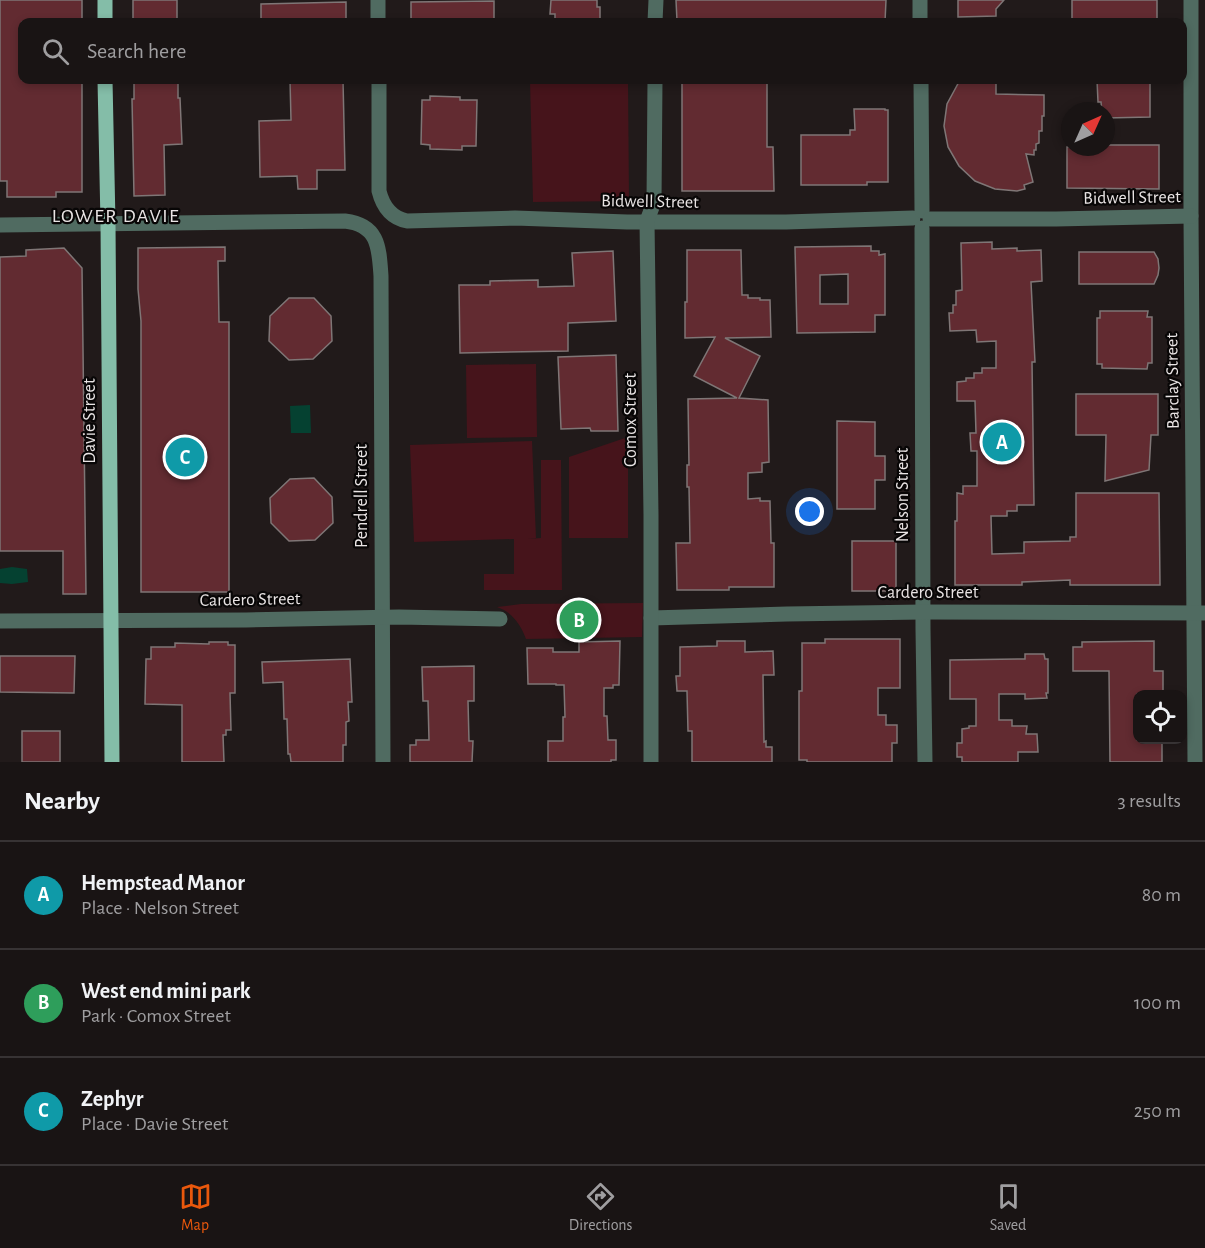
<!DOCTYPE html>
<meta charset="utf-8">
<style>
:root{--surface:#191414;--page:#262122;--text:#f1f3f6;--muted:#9f9ea0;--line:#373334;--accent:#ea580c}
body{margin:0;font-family:"Alegreya Sans",sans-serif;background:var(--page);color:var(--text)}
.controls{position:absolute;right:18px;bottom:18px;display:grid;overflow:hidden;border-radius:12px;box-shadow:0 3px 9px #0003}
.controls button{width:54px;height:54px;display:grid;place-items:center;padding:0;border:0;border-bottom:2px solid var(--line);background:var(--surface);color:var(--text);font:30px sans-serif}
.compass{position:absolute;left:1061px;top:102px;width:54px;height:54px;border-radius:50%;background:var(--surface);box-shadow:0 3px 9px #0003;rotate:45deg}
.you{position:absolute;left:810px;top:512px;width:21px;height:21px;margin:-15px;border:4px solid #fff;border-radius:50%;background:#1a73e8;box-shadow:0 0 0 9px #1a73e833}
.badge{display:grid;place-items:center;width:39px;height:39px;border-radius:50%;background:var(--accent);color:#fff;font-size:20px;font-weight:700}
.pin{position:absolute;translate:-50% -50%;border:3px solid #fff;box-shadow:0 2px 6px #0006}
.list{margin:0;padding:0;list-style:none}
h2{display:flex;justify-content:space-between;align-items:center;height:78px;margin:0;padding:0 24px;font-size:26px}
h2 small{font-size:20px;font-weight:400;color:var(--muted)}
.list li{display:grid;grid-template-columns:39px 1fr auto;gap:18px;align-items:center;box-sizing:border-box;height:108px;padding:0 24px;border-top:2px solid var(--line)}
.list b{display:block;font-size:22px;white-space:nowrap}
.list p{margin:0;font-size:20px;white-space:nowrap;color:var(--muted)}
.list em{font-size:20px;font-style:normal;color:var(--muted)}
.icon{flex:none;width:33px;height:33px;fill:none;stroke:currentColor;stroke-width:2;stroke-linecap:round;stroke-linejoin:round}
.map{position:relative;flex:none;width:1205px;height:762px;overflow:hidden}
.search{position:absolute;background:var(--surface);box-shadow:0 3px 9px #0003;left:18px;right:18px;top:18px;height:66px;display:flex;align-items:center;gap:15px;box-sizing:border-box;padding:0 21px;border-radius:12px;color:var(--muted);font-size:22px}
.sheet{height:402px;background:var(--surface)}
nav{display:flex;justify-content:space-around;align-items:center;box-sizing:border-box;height:84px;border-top:2px solid var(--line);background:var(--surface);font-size:16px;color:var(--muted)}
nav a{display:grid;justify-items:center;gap:3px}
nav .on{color:var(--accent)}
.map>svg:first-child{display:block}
.green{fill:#46141b}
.water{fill:#054131}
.building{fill:#622b31;stroke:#7f7676;stroke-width:1.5;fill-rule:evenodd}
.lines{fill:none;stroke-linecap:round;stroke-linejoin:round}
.minor{stroke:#506b61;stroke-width:15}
.major{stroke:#84bda8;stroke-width:15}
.labels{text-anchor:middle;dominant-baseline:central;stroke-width:4.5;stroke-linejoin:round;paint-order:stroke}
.street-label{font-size:18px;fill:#e9e4e4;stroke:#080606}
.neighbourhood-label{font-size:20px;letter-spacing:1.5px;fill:#e9e4e4;stroke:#080606}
</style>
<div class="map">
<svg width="1205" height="762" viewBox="0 0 1205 762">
<rect width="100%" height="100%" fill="#211a1a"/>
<g class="green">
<polygon points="530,80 628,80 629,201 533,202"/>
<polygon points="536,364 537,437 467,438 466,365"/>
<polygon points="628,437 628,538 569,538 569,457"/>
<polygon points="532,441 536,538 528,539 541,538 541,460 561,460 562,590 484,590 484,574 514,574 514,539 414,542 410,445"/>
<path d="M 643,603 L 642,637 L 526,639 C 521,625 512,612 497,607 L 521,604 Z"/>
</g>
<g class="water">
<polygon points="310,405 311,433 291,433 290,406"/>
<polygon points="12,567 27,569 28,582 12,584 0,583 0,569"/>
</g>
<g class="building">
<polygon points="0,0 82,0 82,22 22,22 22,80 82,80 82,192 56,192 56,197 7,197 7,181 0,181"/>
<rect x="133" y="0" width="44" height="22"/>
<polygon points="551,0 597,0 597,7 600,7 600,22 555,22 555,14 550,14"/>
<polygon points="676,0 886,0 885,22 713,22 713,19 677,21"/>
<polygon points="958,0 1004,0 996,9 996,16 958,17"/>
<rect x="1072" y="0" width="85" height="22"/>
<polygon points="494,1 494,22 411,22 411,2"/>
<polygon points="346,2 346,22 261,22 261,4"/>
<polygon points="134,80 178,80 178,98 180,98 182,144 164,145 165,195 134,196 132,99 134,99"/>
<polygon points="290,80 343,80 345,170 317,170 317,189 298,189 297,176 260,177 259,121 291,120"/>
<polygon points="682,80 767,80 767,147 773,147 774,191 682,191"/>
<polygon points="960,80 996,80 996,94 1044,95 1044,116 1042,116 1042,131 1039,131 1039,143 1036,144 1036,150 1034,150 1034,155 1026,154 1033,182 1024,185 1025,189 1017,191 995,189 975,181 959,166 948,147 944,126 947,104"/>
<polygon points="1097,80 1150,80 1150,117 1106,118 1106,111 1102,111 1101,102 1098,102"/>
<polygon points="430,96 460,97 460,100 477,100 476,146 462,146 462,150 430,149 430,145 421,144 422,100 430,100"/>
<polygon points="854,109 885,109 885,110 888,110 888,182 867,182 867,185 801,185 801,135 850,135 850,130 855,130"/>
<polygon points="1106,145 1159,145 1159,189 1067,188 1067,147 1106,147"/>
<polygon points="992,242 992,249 1017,248 1017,251 1041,250 1042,281 1031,282 1035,362 1032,362 1034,505 1017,505 1017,511 1007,511 1007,516 991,516 992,554 1024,553 1024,542 1070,541 1070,537 1076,537 1076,493 1159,493 1160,585 1070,585 1070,580 1022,582 1022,585 955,585 955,521 957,521 957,493 963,494 963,486 977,486 977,451 971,451 970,433 976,433 975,401 957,401 957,382 966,381 966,378 974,378 974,373 982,373 982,368 996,368 996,341 977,342 976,330 950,331 949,313 953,313 953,305 956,305 956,291 962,290 961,243"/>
<path d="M 871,246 L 871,251 L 879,251 L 879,255 L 885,254 L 885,315 L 875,315 L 875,332 L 797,333 L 795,247 ZM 848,274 L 848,304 L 820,304 L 820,275 Z"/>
<polygon points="225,247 225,261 218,261 219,322 229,322 229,592 141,592 141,321 138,289 138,248"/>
<polygon points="64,248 82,268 86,594 63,594 63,551 0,551 0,257 26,256 26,250"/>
<polygon points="687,250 741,250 742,295 748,295 748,298 760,298 760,300 770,300 771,337 725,338 760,356 739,398 768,400 769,462 762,463 762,472 748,473 748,499 760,498 760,501 770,501 771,543 774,543 774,587 729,587 729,590 677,590 676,543 690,543 689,487 687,487 687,465 689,465 688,399 737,398 694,376 715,337 685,338 685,302 687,302"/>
<polygon points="613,251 616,321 568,323 568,351 460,353 459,285 490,285 490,281 538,280 538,287 574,286 572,253"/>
<polygon points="1079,252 1154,252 1158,259 1159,268 1158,275 1154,284 1079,284"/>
<polygon points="289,298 314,298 331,316 332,341 313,359 289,360 269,341 270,316"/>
<polygon points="1100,311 1148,311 1147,317 1152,317 1152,363 1148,363 1147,369 1102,368 1102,364 1097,364 1097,318 1100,318"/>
<polygon points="616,355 618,431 591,431 590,428 561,429 558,357"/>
<polygon points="1076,394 1158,394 1158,435 1151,435 1149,470 1105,481 1106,435 1076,435"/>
<polygon points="837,421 875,422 875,456 885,456 885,480 875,480 875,509 837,509"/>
<polygon points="314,478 332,497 333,523 315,540 289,541 271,523 270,498 290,479"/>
<rect x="852" y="541" width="44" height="50"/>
<polygon points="825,639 900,639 900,688 878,688 878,715 886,715 886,725 897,725 897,743 892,743 892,762 807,762 807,760 799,760 799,691 802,691 802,643 825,643"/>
<polygon points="620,641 619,685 613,685 613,688 604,688 604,716 607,716 608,740 616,740 616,760 611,760 611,762 548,762 548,741 563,741 563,717 565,717 564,685 556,685 556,684 528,684 527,648 553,648 553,652 579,652 579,642"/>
<polygon points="717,641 745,641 745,652 773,651 774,675 763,675 764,742 766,741 766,747 772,747 772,762 692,762 692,731 688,731 687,691 677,691 676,676 680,676 680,647 717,646"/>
<polygon points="1154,641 1154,671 1163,671 1163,692 1158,692 1158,694 1137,694 1137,740 1162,740 1162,762 1110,762 1109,671 1073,671 1073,647 1082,647 1082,642"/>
<polygon points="209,642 228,642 228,645 235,645 235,693 230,693 231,730 226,730 226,735 223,735 224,762 182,762 182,705 145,704 146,659 151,659 151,647 175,647 175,643 209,644"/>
<polygon points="1025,654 1044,654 1045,659 1048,659 1048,693 1046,693 1047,698 1025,699 1025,694 999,694 999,720 1012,720 1012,726 1027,726 1026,734 1037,734 1038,752 1018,752 1018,762 962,762 962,757 957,757 957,743 962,743 962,729 969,728 969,726 976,726 976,699 950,699 950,660 1025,659"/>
<polygon points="0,656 75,656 74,693 0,692"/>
<polygon points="350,659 352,702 348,702 349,721 346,722 346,745 343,745 343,762 291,762 290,754 288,754 287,719 284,719 283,682 263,683 262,662"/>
<polygon points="474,666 474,701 468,701 469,741 473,741 472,762 410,762 410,745 416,745 416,740 429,740 428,701 423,701 422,667"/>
<rect x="22" y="731" width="38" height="31"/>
</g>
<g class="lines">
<g class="minor">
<polyline points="378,0 378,22"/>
<polyline points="920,0 920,22"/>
<polyline points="1191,0 1191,216 1195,762"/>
<polyline points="655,22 656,0"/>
<path d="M 379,80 L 379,191 C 383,207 392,218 407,221 L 515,218 L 627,222 L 786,222 L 913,218"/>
<polyline points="921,80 922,211"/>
<polyline points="930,219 1056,219 1191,216"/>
<path d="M 0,225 L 345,221 C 379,225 379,248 381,276 L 383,762"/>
<polyline points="922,228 923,629 925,762"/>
<polyline points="651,618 787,614 923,612 1205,613"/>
<polyline points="0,621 246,620 399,617 500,619"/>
<polyline points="651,762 651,515 647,221 654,202 655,80"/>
</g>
<g class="major">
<polyline points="105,22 105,0"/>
<polyline points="105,80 108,223 112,762"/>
</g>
</g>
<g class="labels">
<g class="street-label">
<text transform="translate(1132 198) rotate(-1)">Bidwell Street</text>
<text transform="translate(650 202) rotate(1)">Bidwell Street</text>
<text transform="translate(1173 381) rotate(-91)">Barclay Street</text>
<text transform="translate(631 420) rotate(-90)">Comox Street</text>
<text transform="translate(90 421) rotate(-90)">Davie Street</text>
<text transform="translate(903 495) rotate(-90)">Nelson Street</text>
<text transform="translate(362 496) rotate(-90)">Pendrell Street</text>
<text x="928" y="593">Cardero Street</text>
<text transform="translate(250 600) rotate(-1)">Cardero Street</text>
</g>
<g class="neighbourhood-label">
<text x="116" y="216">LOWER DAVIE</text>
</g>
</g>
</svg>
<div class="controls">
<button><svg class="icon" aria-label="locate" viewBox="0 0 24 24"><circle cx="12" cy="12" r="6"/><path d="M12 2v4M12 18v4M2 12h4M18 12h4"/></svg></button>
</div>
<svg class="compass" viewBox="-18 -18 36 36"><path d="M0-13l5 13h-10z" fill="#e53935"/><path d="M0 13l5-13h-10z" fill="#9f9ea0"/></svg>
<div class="you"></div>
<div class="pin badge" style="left:1002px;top:442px;background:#0f9aa8">A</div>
<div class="pin badge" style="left:579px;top:620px;background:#2e9e5b">B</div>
<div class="pin badge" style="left:185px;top:457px;background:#0f9aa8">C</div>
<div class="search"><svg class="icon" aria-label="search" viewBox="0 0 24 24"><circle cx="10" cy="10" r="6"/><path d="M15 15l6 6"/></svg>Search here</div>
</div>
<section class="sheet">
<h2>Nearby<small>3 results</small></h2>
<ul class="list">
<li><span class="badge" style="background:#0f9aa8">A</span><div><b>Hempstead Manor</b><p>Place · Nelson Street</p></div><em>80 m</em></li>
<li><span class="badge" style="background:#2e9e5b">B</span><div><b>West end mini park</b><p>Park · Comox Street</p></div><em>100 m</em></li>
<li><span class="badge" style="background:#0f9aa8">C</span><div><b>Zephyr</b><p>Place · Davie Street</p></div><em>250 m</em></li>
</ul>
</section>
<nav>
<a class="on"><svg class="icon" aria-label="map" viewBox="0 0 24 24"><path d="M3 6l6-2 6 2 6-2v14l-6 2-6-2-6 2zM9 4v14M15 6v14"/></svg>Map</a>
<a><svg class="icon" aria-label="directions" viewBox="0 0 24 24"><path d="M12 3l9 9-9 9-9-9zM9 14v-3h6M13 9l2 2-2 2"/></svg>Directions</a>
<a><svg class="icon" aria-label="saved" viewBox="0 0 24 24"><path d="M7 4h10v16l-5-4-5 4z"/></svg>Saved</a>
</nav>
